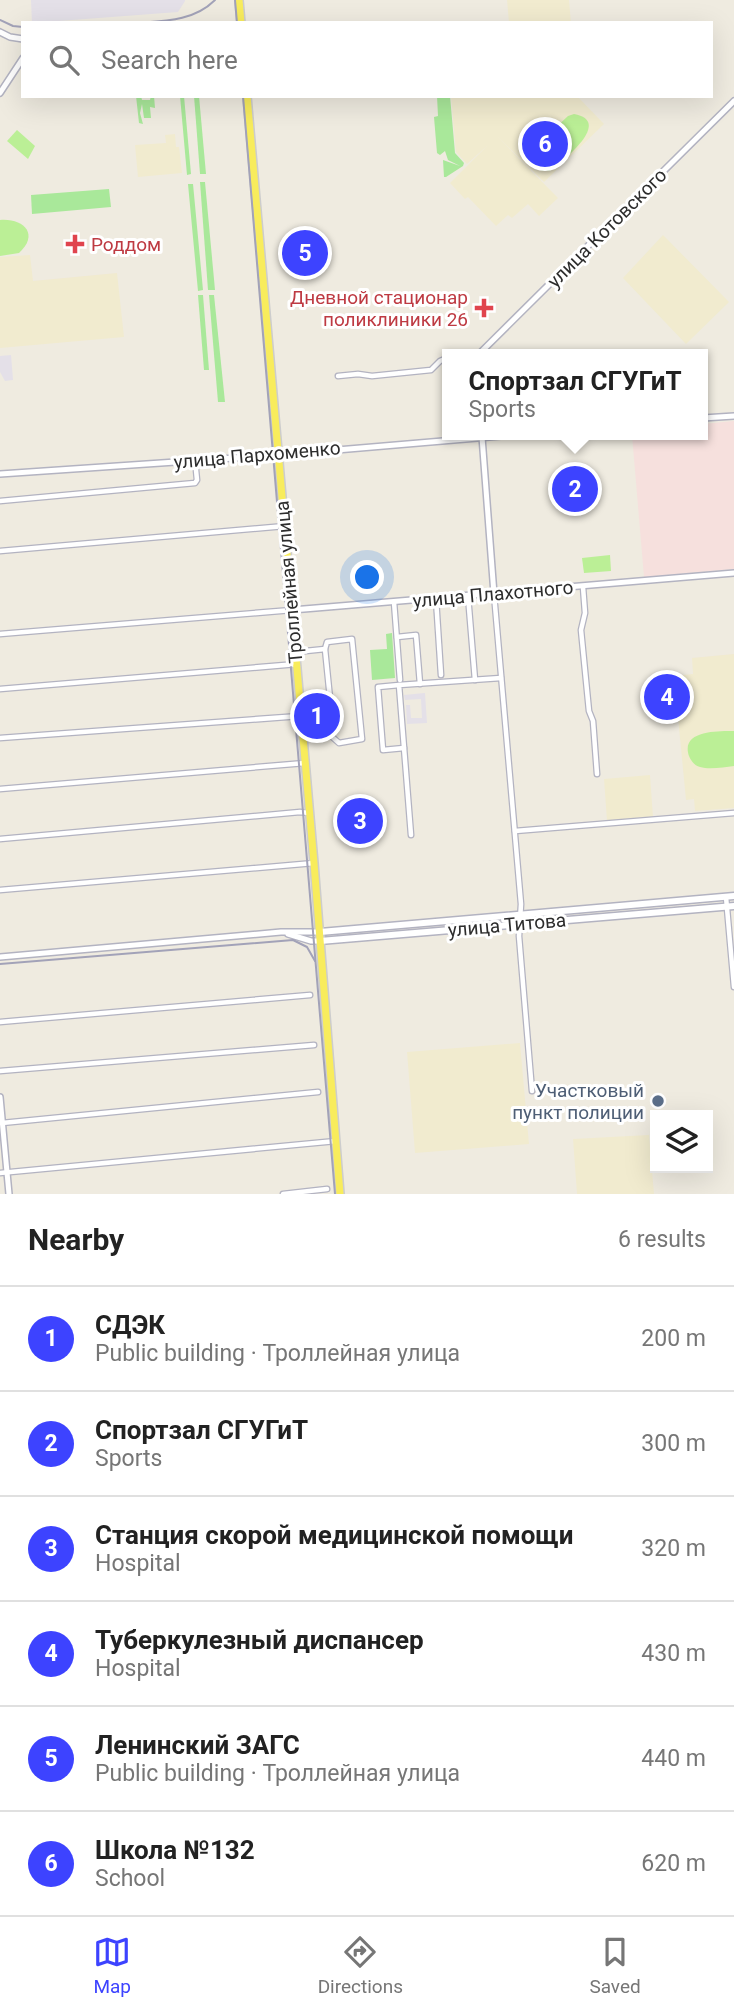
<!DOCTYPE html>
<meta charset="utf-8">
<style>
:root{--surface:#fff;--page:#f6f6f6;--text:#222;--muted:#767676;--line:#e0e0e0;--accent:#3d43ff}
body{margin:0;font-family:Roboto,sans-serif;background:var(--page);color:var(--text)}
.controls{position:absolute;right:21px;bottom:21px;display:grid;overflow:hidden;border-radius:0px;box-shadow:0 7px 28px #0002}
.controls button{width:63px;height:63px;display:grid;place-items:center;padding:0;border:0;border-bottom:2px solid var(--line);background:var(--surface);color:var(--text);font:35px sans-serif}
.you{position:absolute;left:368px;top:578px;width:24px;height:24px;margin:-18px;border:5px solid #fff;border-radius:50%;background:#1a73e8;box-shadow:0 0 0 10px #1a73e833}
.badge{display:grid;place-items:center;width:46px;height:46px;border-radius:50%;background:var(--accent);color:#fff;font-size:23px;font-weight:700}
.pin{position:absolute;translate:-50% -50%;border:4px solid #fff;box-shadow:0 2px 7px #0006}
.popup{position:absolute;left:442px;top:349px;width:266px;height:91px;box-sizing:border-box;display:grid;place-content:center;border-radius:0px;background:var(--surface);filter:drop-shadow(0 2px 5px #0005);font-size:23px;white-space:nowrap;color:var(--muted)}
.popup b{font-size:26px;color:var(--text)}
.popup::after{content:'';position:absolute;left:50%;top:100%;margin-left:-14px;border:14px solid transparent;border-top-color:var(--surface)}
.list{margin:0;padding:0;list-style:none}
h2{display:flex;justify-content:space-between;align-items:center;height:91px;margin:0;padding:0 28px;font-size:30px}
h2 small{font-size:23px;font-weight:400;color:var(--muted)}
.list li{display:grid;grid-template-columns:46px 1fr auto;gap:21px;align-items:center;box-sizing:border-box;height:105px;padding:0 28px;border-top:2px solid var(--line)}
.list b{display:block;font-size:26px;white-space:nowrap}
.list p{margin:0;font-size:23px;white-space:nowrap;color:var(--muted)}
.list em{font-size:23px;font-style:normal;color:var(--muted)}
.icon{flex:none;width:38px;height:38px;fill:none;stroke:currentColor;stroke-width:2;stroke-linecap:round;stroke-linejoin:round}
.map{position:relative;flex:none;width:734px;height:1194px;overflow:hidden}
.search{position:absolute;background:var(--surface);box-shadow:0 7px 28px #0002;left:21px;right:21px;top:21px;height:77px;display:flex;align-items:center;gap:18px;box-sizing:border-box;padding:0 24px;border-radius:0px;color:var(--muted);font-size:26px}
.sheet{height:721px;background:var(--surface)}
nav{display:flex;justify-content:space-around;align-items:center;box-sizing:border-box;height:98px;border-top:2px solid var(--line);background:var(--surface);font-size:19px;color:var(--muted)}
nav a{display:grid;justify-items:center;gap:4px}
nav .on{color:var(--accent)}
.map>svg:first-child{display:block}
.industrial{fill:#e4e0e8}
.education{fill:#f1ebcf}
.medical{fill:#f6e0dd}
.green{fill:#a9e89a}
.pitch{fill:#bbef96}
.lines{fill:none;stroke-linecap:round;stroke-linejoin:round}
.minor-casing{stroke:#b3b3c1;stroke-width:7}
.tertiary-casing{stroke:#b3b3c1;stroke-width:8}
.secondary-casing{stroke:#b3b3c1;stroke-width:9}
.primary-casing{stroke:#cdcdcd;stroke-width:10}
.minor{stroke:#fff;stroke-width:4.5}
.tertiary{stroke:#fff;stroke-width:5}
.secondary{stroke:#fff;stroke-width:6}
.primary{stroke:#f8ec5c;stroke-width:7}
.tram{stroke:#a2a2b8;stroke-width:2}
.health-dot{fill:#e0444e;stroke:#fff;stroke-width:2.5}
.service-dot{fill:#5c6f8a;stroke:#fff;stroke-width:2.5}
.labels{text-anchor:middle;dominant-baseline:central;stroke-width:6;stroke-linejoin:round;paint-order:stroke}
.street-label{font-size:19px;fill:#2d2d2d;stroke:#fff}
.health-label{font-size:19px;fill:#be3a42;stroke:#fff;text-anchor:start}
.service-label{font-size:19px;fill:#4e5e75;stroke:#fff;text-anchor:end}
</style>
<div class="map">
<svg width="734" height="1194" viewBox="0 0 734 1194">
<rect width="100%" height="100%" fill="#efebe0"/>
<g class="industrial">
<polygon points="31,0 185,0 185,1 178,12 32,23"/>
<polygon points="11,355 13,380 5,381 0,372 0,356"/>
<polygon points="425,693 427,723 407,724 406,705 410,705 411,718 422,718 421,699 405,700 404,695"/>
</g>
<g class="education">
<polygon points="507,0 569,0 571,23 509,23"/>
<polygon points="451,96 577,96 604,124 544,182 497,136 558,198 539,216 528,204 512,218 508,215 496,226 468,197 465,199 450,183 488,145 467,164 456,152"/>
<polygon points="175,134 176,147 179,147 182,173 138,177 135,145 166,143 165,135"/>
<polygon points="663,235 729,302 686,344 623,278"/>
<polygon points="30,255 33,281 117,273 124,337 0,348 0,257"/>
<polygon points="734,654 734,808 695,811 694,799 686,800 674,676 693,674 692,658"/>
<polygon points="650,775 653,817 607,821 604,779"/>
<polygon points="520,1043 529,1144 415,1153 407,1052"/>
<polygon points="649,1135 654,1194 577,1194 573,1139"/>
</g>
<polygon class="medical" points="734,421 734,569 644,577 632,435 703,435 703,424"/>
<g class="green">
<polygon points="136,96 141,96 142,100 150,100 151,96 154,96 155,108 150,107 151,118 144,118 142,104 140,113 143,124 139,123"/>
<polygon points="180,96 184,96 191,174 187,175"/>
<polygon points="194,96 199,96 206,174 200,174"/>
<polygon points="437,96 450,96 455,153 464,163 463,166 446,177 444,177 443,160 460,166 448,160 445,151 440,155 437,153 434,117 438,116"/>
<polygon points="205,182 215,290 208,290 200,182"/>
<polygon points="188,184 193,184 203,290 198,291"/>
<polygon points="109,189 111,207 32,214 31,195"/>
<polygon points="198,295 203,295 209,370 204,370"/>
<polygon points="209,295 214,295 225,402 218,402"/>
<polygon points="392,633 395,678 372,680 370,650 387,649 386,634"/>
</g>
<g class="pitch">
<path d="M 574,114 C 613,121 564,160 551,170 C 537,174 527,163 533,149 L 568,116 Z"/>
<polygon points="17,130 35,146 28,159 7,141"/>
<path d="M 0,220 C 23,218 40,234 19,253 L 0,256 Z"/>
<polygon points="585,466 589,511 566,512 562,467"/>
<polygon points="610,555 611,571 584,573 582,558"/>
<path d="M 734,731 L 734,766 C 724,767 710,770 700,767 C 695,766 691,761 689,756 C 680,730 719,731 734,731 Z"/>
</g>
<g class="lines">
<g class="minor-casing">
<g id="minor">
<polyline points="338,376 358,374 372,376 431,370 440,361 447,358"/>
<polyline points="0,501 195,483 197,480 195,460"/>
<polyline points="0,551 285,526"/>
<polyline points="583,587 585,613 581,630 589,711 593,721 597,774"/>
<polyline points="494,594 521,904 519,936 532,1091"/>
<polyline points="468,596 475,680"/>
<polyline points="436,599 441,675"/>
<polyline points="394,602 400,680"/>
<polyline points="0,634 292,610"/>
<polyline points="397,637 416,635 420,684"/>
<polyline points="325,649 327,642 352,639 362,739 339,743 330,735"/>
<polyline points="296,652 325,649 333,728 330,735 304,737"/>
<polyline points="399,685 378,687 383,750 404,748"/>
<polyline points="0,689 297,664"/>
<polyline points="0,738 300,716"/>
<polyline points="0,789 305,763"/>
<polyline points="515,831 734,813"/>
<polyline points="411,835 399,685 501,678"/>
<polyline points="0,839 300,812 309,813"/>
<polyline points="0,890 314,863"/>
<polyline points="726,897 734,987"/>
<polyline points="0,1022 310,995"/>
<polyline points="0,1071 314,1045"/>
<polyline points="2,1123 318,1092"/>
<polyline points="0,1173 336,1141"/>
<polyline points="283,1194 327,1189"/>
</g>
</g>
<g class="tertiary-casing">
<g id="tertiary">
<polyline points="0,32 10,37 23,39"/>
<polyline points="0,93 23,58"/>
<polyline points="479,354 734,101"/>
<polyline points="703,418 734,416"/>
<polyline points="482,437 494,594"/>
<polyline points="0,474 278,455 513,435"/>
<polyline points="292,610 734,573"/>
<polyline points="288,934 311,941 320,941"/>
<polyline points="0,957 281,932 320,932"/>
<polyline points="0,1097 9,1194"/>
</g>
</g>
<g class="secondary-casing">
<g id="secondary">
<polyline points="320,932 734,896"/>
<polyline points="320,941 734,906"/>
</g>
</g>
<g class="primary-casing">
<g id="primary">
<polyline points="239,0 241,23"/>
<polyline points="247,96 314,863 340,1194"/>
</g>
</g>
<use href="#minor" class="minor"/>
<use href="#tertiary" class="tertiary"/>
<use href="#secondary" class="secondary"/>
<use href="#primary" class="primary"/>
<g class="tram">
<polyline points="235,0 237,23"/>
<polyline points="0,20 13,26 23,27"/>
<polyline points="185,22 213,23"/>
<path d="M 137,23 C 165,21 194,21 215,0"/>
<polyline points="243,96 335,1194"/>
<polyline points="0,964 293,940 307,947 315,961"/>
</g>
</g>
<g class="health-dot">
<path d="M71.5 233.5h7v7h7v7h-7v7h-7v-7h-7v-7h7z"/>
<path d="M480.5 297.5h7v7h7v7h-7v7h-7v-7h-7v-7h7z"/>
</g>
<circle class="service-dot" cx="658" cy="1101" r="7"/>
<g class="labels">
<g class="street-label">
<text transform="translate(607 228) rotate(-45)">улица Котовского</text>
<text transform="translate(257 455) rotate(-5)">улица Пархоменко</text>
<text transform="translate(289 582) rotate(-95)">Троллейная улица</text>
<text transform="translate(493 594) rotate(-5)">улица Плахотного</text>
<text transform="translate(507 925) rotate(-5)">улица Титова</text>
</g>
<g class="health-label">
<text x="91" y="244">Роддом</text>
<text x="468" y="297" text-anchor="end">Дневной стационар<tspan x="468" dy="22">поликлиники 26</tspan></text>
</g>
<g class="service-label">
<text x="644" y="1090">Участковый<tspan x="644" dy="22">пункт полиции</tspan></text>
</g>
</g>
</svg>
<div class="controls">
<button><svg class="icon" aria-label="layers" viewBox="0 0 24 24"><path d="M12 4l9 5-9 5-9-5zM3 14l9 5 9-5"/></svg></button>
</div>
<div class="you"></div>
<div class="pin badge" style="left:317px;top:716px">1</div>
<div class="pin badge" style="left:575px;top:489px">2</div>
<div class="popup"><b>Спортзал СГУГиТ</b>Sports</div>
<div class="pin badge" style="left:360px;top:821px">3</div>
<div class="pin badge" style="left:667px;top:697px">4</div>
<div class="pin badge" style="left:305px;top:253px">5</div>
<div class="pin badge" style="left:545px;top:144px">6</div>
<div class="search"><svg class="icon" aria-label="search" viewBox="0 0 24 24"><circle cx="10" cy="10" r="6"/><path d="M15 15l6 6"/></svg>Search here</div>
</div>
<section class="sheet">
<h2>Nearby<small>6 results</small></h2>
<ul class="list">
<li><span class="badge">1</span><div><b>СДЭК</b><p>Public building · Троллейная улица</p></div><em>200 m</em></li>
<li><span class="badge">2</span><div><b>Спортзал СГУГиТ</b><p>Sports</p></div><em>300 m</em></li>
<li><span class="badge">3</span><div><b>Станция скорой медицинской помощи</b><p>Hospital</p></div><em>320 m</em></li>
<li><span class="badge">4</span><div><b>Туберкулезный диспансер</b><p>Hospital</p></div><em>430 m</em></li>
<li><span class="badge">5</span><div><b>Ленинский ЗАГС</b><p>Public building · Троллейная улица</p></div><em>440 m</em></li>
<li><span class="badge">6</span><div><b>Школа №132</b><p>School</p></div><em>620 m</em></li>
</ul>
</section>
<nav>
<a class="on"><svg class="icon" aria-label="map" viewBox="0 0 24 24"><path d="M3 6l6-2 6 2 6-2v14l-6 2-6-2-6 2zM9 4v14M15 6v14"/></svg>Map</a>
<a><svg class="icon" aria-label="directions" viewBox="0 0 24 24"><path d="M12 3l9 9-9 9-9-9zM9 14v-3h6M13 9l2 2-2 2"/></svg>Directions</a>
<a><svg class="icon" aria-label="saved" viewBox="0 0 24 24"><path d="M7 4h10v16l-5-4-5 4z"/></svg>Saved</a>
</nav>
